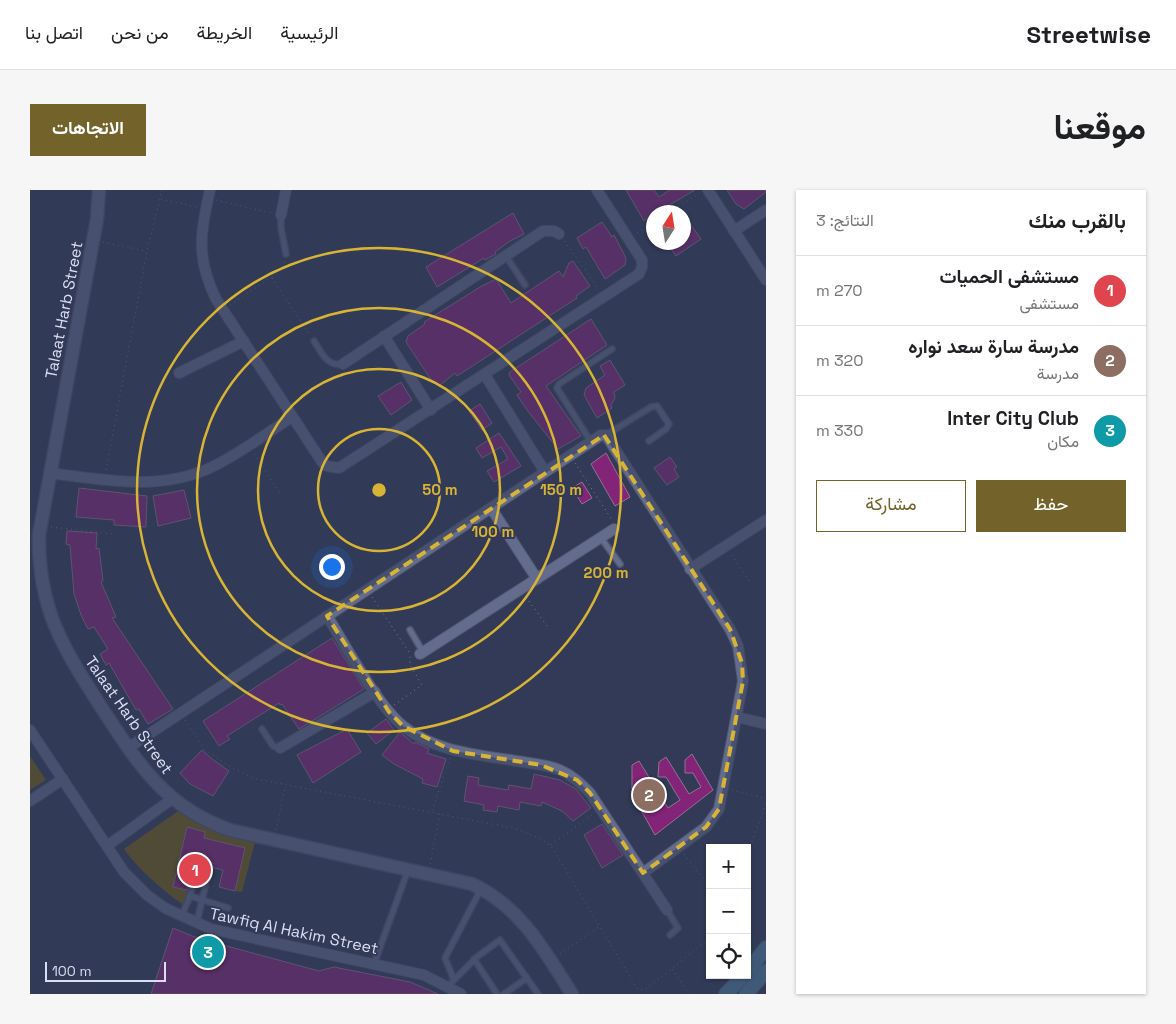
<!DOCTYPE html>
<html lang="ar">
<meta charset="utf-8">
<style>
:root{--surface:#fff;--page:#f6f6f6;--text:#202124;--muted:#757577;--line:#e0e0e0;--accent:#73632b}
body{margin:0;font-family:"Space Grotesk",Vazirmatn,sans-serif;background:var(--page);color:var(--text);direction:rtl}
.controls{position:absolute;right:15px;bottom:15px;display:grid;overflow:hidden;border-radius:0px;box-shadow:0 1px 4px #0004}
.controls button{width:45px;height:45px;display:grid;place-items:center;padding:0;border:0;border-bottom:1px solid var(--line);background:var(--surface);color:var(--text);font:25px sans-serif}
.compass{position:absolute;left:616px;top:15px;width:45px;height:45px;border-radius:50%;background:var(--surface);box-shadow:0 1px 4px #0004;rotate:12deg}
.scale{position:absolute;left:15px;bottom:12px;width:121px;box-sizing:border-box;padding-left:5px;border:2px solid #d9dff1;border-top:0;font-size:14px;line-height:18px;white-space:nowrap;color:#d9dff1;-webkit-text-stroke:4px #323a58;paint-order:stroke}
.you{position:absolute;left:301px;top:376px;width:18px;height:18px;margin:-12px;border:4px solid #fff;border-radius:50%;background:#1a73e8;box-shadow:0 0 0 8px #1a73e833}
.badge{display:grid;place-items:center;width:32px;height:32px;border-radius:50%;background:var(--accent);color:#fff;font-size:16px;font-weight:700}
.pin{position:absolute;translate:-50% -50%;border:2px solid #fff;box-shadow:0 1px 5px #0006}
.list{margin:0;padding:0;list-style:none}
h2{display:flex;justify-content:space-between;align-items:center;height:65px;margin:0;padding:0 20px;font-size:21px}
h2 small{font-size:16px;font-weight:400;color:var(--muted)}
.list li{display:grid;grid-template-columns:32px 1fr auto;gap:15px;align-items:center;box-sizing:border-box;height:70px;padding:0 20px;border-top:1px solid var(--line)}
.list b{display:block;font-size:19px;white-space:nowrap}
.list p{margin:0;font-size:16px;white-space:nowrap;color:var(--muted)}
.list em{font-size:16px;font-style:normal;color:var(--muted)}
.actions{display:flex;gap:10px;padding:15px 20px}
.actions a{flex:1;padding:11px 0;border:1px solid var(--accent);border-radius:0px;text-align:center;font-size:18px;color:var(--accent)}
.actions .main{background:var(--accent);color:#fff}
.icon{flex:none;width:28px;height:28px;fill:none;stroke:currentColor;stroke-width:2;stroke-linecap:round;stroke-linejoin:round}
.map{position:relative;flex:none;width:736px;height:804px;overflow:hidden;direction:ltr;border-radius:0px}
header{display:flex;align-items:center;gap:30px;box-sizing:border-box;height:70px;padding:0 25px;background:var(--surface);border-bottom:1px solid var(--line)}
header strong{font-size:24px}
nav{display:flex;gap:28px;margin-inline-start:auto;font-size:18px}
.intro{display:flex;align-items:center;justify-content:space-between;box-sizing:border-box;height:120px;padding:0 30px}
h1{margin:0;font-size:35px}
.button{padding:12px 22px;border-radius:0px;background:var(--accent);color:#fff;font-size:18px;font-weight:700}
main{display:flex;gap:30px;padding:0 30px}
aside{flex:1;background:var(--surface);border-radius:0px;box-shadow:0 1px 4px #0004}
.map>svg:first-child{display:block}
.green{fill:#76600f}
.building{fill:#832479;stroke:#92738c}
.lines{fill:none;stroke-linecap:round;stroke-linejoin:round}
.service-casing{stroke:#4f566f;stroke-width:8}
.minor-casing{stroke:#4f566f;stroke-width:12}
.tertiary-casing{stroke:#4f566f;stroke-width:15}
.secondary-casing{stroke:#4f566f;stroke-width:16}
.path{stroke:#777e97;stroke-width:1;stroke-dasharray:1 4;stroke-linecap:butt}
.service{stroke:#636c8d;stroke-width:5}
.minor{stroke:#636c8d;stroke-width:10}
.tertiary{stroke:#636c8d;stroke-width:12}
.secondary{stroke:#50809f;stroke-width:14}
.marked{fill:none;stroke:#d8b434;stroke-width:4;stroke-dasharray:10 6;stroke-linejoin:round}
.ring{fill:none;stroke:#d8b434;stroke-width:2.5}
.labels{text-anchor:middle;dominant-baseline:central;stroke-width:4;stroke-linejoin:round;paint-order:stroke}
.street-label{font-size:16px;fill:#d9dff1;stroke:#323a58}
.centre{fill:#d8b434;stroke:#323a58;stroke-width:2.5}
.ring-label{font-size:15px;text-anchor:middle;font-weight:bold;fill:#d8b434;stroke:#323a58;stroke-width:4;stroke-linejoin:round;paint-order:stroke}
</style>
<header>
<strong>Streetwise</strong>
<nav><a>الرئيسية</a><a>الخريطة</a><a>من نحن</a><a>اتصل بنا</a></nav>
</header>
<div class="intro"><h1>موقعنا</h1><a class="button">الاتجاهات</a></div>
<main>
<aside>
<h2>بالقرب منك<small>النتائج: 3</small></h2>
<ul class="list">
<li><span class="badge" style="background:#e0444e">1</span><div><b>مستشفى الحميات</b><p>مستشفى</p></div><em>270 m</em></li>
<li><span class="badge" style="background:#8d6e63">2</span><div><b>مدرسة سارة سعد نواره</b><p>مدرسة</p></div><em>320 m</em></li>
<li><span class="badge" style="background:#0f9aa8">3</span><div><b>Inter City Club</b><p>مكان</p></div><em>330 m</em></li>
</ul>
<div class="actions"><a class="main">حفظ</a><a>مشاركة</a></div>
</aside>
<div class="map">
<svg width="736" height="804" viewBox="0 0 736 804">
<rect width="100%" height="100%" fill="#323a58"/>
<g class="green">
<polygon points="0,566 16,590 0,600"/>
<path d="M 151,619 L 188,642 L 225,652 L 212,702 L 205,701 L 215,658 L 174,648 L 175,642 L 157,637 L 143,697 L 160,701 L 158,707 L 152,714 C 131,699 109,680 94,659 Z"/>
</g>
<g class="building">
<polygon points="596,0 624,0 629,7 640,0 665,0 627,22 624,22 614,31"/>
<polygon points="697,0 736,0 736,2 714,19 706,14"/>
<polygon points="483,23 494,44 480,51 465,62 466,64 455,70 454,68 407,97 396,77"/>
<polygon points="654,25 671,49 646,66 636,52 654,52"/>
<polygon points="572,32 582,47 584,45 596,68 595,75 575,89 556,57 553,59 547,48"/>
<polygon points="543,71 560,96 546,106 547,108 427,186 425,183 409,196 406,192 404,194 376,152 378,146 395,134 394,132 450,97 466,89 481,113 529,81 533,87 539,73"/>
<polygon points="561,129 577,155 516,196 551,246 528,259 497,220 487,205 491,202 479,185 480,182"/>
<polygon points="580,170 595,195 584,202 585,208 581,215 582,218 567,228 554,205 556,198 575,185 570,176"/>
<polygon points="371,192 382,210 361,225 348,206"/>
<polygon points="450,214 462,233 452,240 439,221"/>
<polygon points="469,243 491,276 464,292 457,281 478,269 471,257 452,268 446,258"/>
<polygon points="576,263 600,307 585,316 561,274"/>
<polygon points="640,267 647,277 644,279 649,287 637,295 624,278"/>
<polygon points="552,292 562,308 552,314 542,298"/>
<polygon points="49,298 117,306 116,337 84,335 84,330 46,327"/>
<polygon points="154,300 161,328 128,336 123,306"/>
<polygon points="37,341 67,343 66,359 69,358 73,391 71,392 86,427 82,428 143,519 118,534 109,519 106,520 79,473 76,475 70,464 78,459 64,437 58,439 51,425 44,404 40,355 36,354"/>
<polygon points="302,448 334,499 269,539 252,514 250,515 249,513 197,546 200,549 189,556 173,531"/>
<polygon points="356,529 364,540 346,554 337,543"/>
<polygon points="317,539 331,562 283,593 267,565"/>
<polygon points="370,542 384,554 385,552 399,559 397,563 416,569 407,597 392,593 393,589 364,574 352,565"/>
<polygon points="172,560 182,569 199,581 183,606 160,594 150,583"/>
<polygon points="662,564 683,600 625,645 612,622 617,619 604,598 602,599 602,575 609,571 638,618 650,610 636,587 628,587 629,572 636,567 659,604 671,597 663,583 655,583 655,570"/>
<polygon points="504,584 530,590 546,599 561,618 543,631 532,621 512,612 511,616 490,612 489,620 468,616 467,622 453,620 454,615 434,611 438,586 449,588 448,595 478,600 479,595 501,599"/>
<polygon points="572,634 593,665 572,678 554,645"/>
<polygon points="157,637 175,642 174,648 215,658 205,701 189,697 193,680 167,674 157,700 143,697"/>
<polygon points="143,738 167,748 289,781 304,777 380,792 408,804 121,804"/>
</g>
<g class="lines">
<g class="service-casing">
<g id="service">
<polyline points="251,25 251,38 256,64"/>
<polyline points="476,66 495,95"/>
<path d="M 284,151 C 291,162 297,177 313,174"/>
<polyline points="576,245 621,217 627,216 639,234 636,239 619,251"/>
<polyline points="561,252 527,198 529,194 582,159"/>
<polyline points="571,348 590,374"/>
<polyline points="380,440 393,462"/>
<polyline points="232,539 243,556 250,558"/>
<polyline points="160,706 198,718"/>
<polyline points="637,720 648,738 640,745"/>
<polyline points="151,727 158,711 166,686 177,688 167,732"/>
<polyline points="344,774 378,680"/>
<polyline points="424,790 415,768 451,699"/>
<polyline points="418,796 444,770"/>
<polyline points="467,804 444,769 470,750 508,804"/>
<polyline points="474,804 497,788"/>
</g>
</g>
<g class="minor-casing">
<g id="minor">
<path d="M 180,0 C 170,43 166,68 186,109 L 292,272 L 297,276 L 309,278 L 609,84 L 612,77 L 612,70 L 567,0"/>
<polyline points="678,0 736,90"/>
<polyline points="251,25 256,0"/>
<polyline points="704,41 736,20"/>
<polyline points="354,146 401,220"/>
<polyline points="313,174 513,41 524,41 529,44"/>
<polyline points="149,183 214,151"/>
<polyline points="455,185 515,282"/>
<path d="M 19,283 C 75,290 132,302 184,276 C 212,262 237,243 262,227"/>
<polyline points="461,318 507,389"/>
<polyline points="660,379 736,330"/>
<path d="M 297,426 C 316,456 347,515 373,536 C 406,563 452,565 493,572 C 505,574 518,575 530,580 C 542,585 551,594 560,603 L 637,720"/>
<polyline points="390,464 584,339"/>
<polyline points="707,527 736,534"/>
<polyline points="0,540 94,682 117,705 135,718 181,739 394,785 431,804"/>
<polyline points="98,558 571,245 576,245 700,439 708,456 713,491 689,619 676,637 613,683"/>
<polyline points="250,558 345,502"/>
<polyline points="0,611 33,589"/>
<polyline points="77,656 142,609"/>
</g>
</g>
<g class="tertiary-casing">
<path id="tertiary" d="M 69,0 L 67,29 L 9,345 C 8,421 34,459 73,520 C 109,575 135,617 200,640 L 442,694 C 491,717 514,760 542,804"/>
</g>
<g class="secondary-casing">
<g id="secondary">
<polyline points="717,782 736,758"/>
<polyline points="696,804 714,785"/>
<polyline points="716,804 736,781"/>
</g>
</g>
<g class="path">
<polyline points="131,9 166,17"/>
<polyline points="186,10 241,23"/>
<polyline points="640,22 670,3"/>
<polyline points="607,43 624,33"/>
<polyline points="534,51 568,98"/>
<polyline points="73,52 116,61"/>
<polyline points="242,88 280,145"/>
<polyline points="200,115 248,83 256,70"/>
<polyline points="224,264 254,309"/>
<polyline points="545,273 582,330"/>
<polyline points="76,280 117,61 132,0"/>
<polyline points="21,337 85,344"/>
<polyline points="702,365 719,391"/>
<polyline points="342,407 381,465"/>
<polyline points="496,407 517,436"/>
<polyline points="364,515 392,495 380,475 380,466"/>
<polyline points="155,530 174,559 198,576 226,589 483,638 509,648 521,656 608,800 616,799 680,748"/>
<polyline points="702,600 736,609"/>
<polyline points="402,621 420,568"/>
<polyline points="246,640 255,597"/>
<polyline points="521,655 562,625"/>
<polyline points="654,664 680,698"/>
<polyline points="717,666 736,613"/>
<polyline points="400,674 410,624"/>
<polyline points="530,764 570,736"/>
<polyline points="642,779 659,804"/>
</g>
<use href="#service" class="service"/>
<use href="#minor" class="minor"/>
<use href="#tertiary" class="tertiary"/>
<use href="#secondary" class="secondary"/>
</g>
<path d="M0 0H736V804H0ZM 574,245 L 700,439 L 712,473 L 713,491 L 689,619 L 676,637 L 613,683 L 560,603 L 547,590 L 511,575 L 423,561 L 373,536 L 359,522 L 297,426 Z" fill="#323a58" fill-opacity=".55" fill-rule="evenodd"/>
<path class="marked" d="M 574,245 L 700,439 L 712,473 L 713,491 L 689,619 L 676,637 L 613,683 L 560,603 L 547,590 L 511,575 L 423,561 L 373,536 L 359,522 L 297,426 Z"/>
<g class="ring">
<circle cx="349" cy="300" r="61"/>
<circle cx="349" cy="300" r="121"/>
<circle cx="349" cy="300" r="182"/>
<circle cx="349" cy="300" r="242"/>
</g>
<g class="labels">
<g class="street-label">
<text transform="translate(34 120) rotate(-79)">Talaat Harb Street</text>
<text transform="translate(99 525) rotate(55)">Talaat Harb Street</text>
<text transform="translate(264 741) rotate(12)">Tawfiq Al Hakim Street</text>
</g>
</g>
<circle cx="349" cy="300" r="8" class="centre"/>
<g class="ring-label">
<text x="410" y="305">50 m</text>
<text x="531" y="305">150 m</text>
<text x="463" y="347">100 m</text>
<text x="576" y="388">200 m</text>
</g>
</svg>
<div class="controls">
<button>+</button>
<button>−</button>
<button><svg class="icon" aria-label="locate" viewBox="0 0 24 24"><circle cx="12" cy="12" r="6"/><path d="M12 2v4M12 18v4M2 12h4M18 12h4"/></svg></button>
</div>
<svg class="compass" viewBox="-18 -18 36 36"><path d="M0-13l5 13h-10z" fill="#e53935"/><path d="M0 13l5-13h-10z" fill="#757577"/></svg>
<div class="scale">100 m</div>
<div class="you"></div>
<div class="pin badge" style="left:165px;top:680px;background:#e0444e">1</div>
<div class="pin badge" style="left:619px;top:605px;background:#8d6e63">2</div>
<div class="pin badge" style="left:178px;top:762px;background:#0f9aa8">3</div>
</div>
</main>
